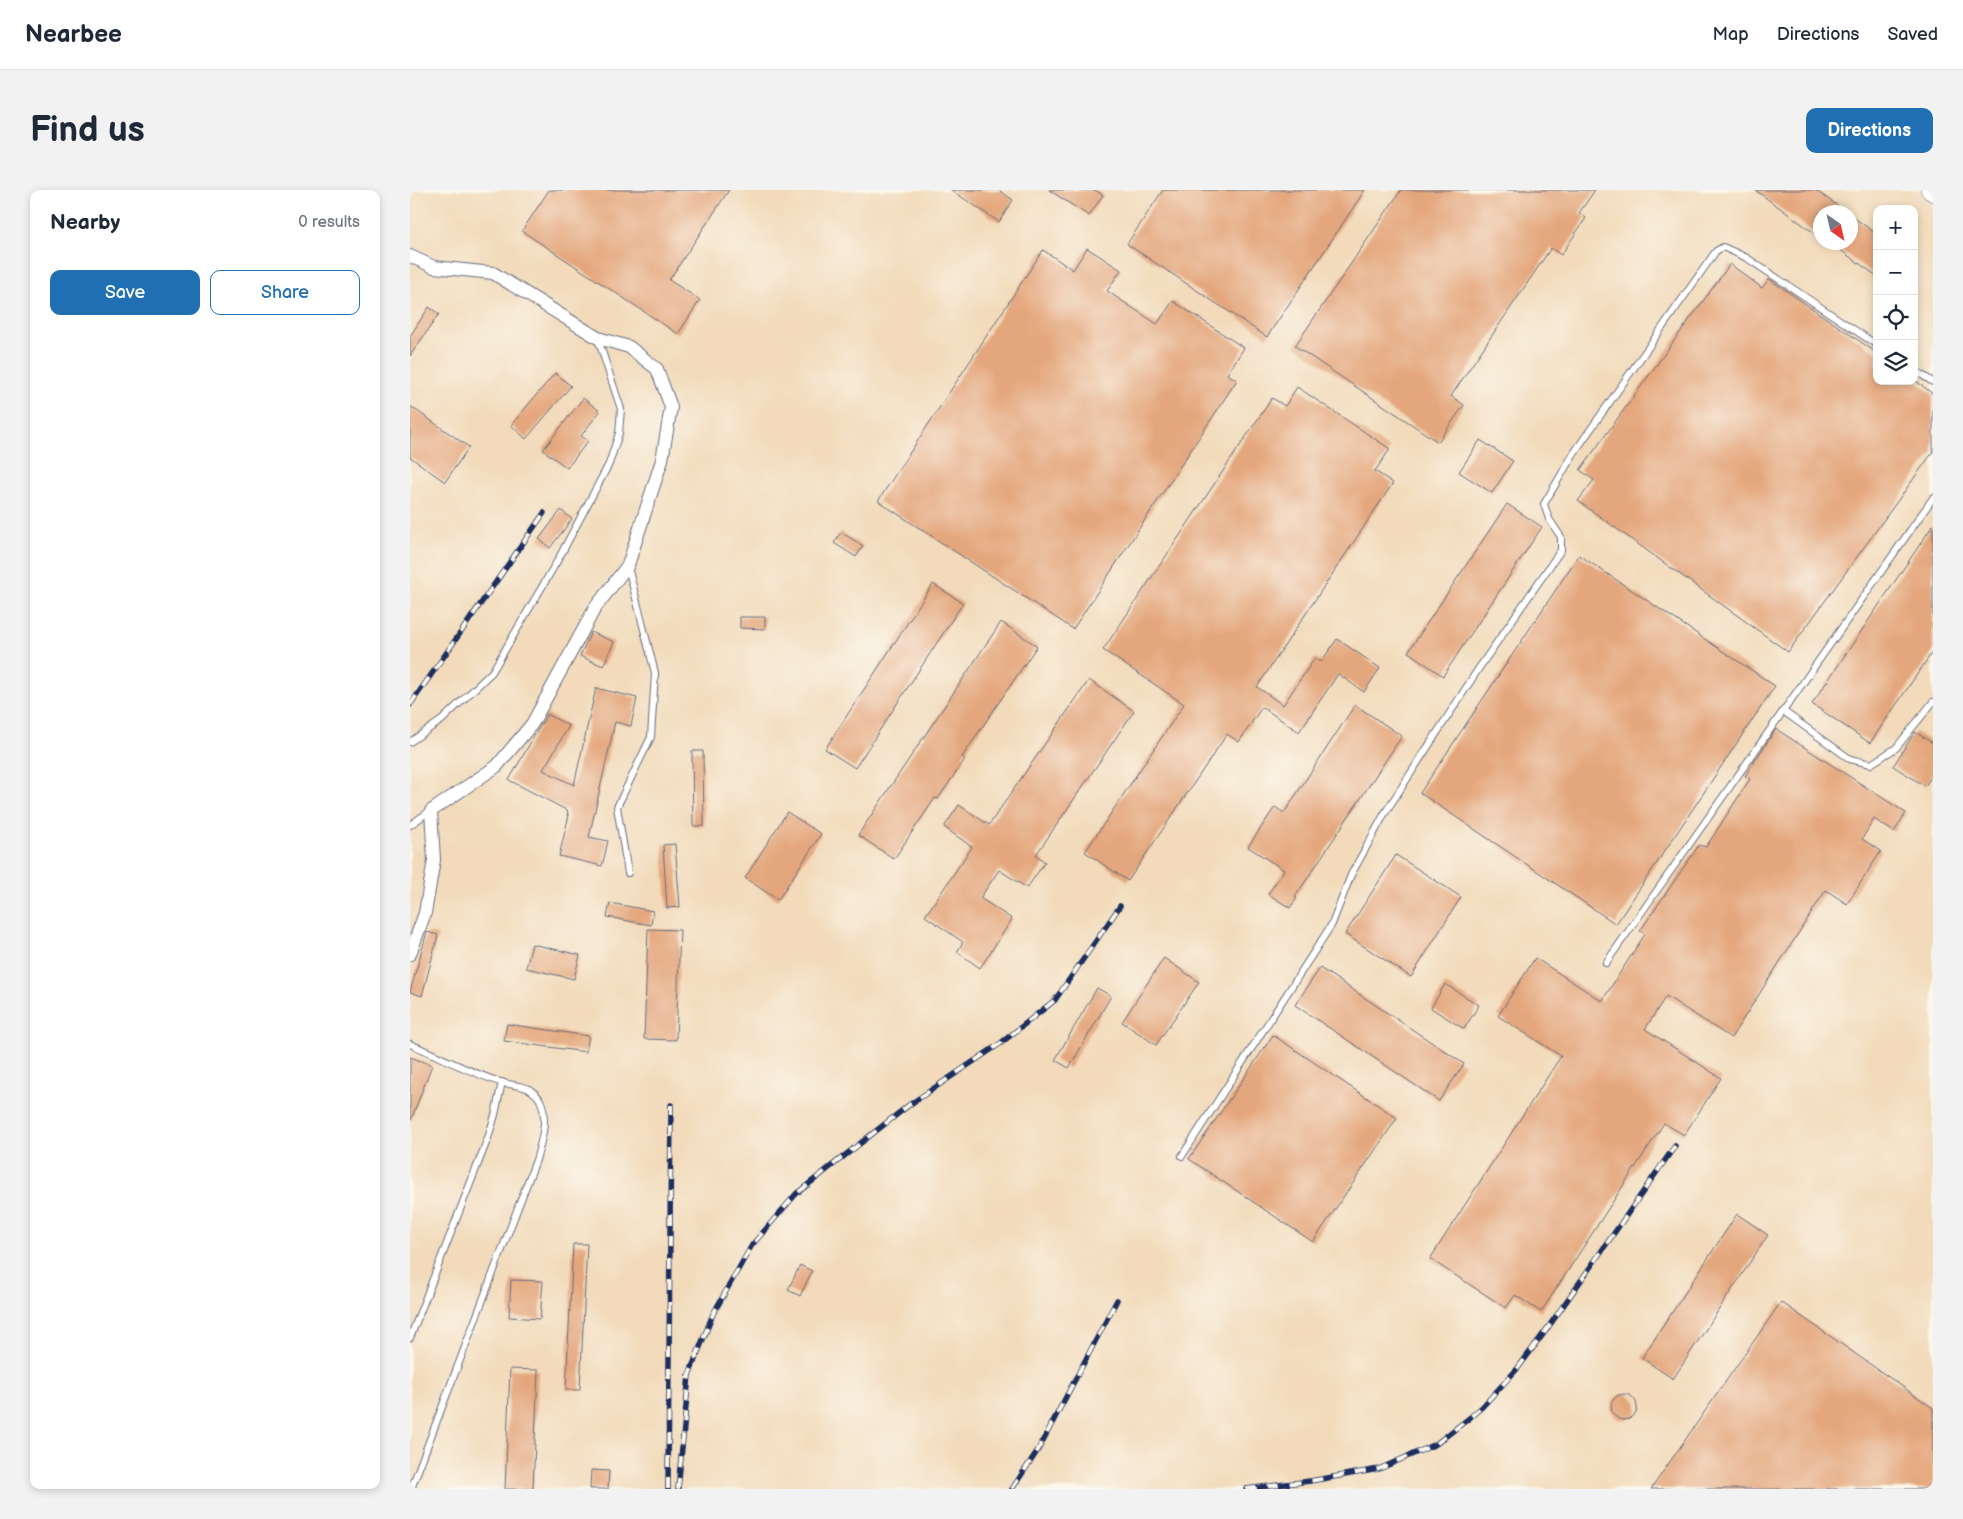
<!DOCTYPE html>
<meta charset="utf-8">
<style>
:root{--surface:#fff;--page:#f2f2f3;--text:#1f2937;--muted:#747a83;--line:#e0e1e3;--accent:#1f6fb2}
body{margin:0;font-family:"Balsamiq Sans",sans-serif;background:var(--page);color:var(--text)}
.controls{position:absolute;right:15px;top:15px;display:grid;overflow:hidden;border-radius:10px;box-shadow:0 2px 8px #0003}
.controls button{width:45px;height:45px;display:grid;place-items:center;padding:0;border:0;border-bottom:1px solid var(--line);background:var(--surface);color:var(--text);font:25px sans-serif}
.compass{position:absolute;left:1403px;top:15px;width:45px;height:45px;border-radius:50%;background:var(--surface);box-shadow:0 2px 8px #0003;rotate:146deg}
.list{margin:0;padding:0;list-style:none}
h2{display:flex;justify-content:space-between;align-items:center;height:65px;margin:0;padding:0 20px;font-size:21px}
h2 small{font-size:16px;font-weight:400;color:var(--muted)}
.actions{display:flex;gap:10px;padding:15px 20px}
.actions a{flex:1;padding:11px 0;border:1px solid var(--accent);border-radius:10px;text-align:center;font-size:18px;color:var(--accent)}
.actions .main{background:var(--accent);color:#fff}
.icon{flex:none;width:28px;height:28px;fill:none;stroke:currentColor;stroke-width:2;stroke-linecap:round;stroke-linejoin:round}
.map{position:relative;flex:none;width:1523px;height:1299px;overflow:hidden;border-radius:10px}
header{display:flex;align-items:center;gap:30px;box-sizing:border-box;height:70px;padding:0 25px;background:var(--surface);border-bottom:1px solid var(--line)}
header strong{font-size:24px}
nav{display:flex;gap:28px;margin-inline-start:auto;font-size:18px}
.intro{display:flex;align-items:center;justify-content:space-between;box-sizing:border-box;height:120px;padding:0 30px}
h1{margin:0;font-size:35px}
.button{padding:12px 22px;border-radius:10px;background:var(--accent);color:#fff;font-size:18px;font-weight:700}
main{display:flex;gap:30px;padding:0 30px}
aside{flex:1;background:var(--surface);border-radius:10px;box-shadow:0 2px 8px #0003}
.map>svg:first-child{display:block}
.building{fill:#e4a67c}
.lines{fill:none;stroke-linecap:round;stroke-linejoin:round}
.service-casing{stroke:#666b7e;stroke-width:8}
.minor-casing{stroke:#666b7e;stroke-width:14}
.secondary-casing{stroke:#666b7e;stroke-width:19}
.service{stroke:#fff;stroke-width:6}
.minor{stroke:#fff;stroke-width:12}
.secondary{stroke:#fff;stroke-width:18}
.rail-casing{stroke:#1b2f5e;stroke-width:5.5}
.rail{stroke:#fbf7ec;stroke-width:4;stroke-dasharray:11;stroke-linecap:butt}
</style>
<header>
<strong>Nearbee</strong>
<nav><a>Map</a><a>Directions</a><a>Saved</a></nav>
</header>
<div class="intro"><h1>Find us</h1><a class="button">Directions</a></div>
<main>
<aside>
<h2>Nearby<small>0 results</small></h2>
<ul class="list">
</ul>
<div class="actions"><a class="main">Save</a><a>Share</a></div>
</aside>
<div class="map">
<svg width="1523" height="1299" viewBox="0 0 1523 1299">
<rect width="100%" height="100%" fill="#fbf7ec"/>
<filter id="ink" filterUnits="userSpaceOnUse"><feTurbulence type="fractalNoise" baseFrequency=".02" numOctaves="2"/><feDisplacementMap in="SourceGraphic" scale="10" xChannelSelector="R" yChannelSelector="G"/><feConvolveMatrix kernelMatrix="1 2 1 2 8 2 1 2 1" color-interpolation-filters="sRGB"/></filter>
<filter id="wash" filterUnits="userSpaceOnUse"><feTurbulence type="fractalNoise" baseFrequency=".0096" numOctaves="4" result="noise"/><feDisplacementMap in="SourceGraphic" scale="20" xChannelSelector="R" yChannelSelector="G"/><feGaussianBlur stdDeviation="1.12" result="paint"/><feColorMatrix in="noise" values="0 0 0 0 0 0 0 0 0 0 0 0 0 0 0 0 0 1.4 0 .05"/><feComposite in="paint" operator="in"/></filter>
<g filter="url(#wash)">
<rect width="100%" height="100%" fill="#f2daba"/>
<g id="blocks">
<g class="building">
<polygon points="139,0 319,0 259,90 290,110 268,144 112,41"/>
<polygon points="541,0 589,0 603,10 589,32"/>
<polygon points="639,0 685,0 693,5 679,26"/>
<polygon points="753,0 955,0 857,147 717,54"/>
<polygon points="991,0 1185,0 1169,23 1176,28 1151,65 1141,58 1041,206 1054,215 1028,252 885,156"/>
<polygon points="1345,0 1405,0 1437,22 1410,22 1410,47"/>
<polygon points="1440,25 1467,44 1467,86 1419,52 1440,52"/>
<polygon points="677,58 711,80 697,101 747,134 763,111 834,158 817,184 827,190 663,439 468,311 633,60 663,80"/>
<polygon points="1320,74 1352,98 1359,89 1467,163 1467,191 1506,191 1523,204 1523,262 1378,462 1168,311 1184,290 1170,280"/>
<polygon points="19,117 29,124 0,166 0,146"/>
<polygon points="145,183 161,196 116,249 101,235"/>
<polygon points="887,197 980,259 965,281 983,293 847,497 873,515 905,468 911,472 927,449 970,478 954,502 928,484 889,542 852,517 829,552 817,544 718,691 675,662 774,514 693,460 862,208 875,216"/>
<polygon points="173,208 190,221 171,246 178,251 157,278 133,260"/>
<polygon points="0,216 59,257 35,292 0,267"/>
<polygon points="1070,250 1103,271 1082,303 1049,282"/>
<polygon points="1097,314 1132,337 1033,486 998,462"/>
<polygon points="151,320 162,329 140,358 129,349"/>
<polygon points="1523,335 1523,461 1460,553 1402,514"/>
<polygon points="431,342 453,356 446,367 424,353"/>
<polygon points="1169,365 1365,496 1206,734 1010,603"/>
<polygon points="523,394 553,413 445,578 415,559"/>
<polygon points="330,427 355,427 355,439 330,438"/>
<polygon points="591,432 627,456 552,567 555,569 528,609 525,608 484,669 448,645"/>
<polygon points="181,442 204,452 193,476 170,466"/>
<polygon points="679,490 724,521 626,665 635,672 617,698 589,680 570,708 602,729 570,778 547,762 553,752 515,726 562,657 534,637 549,615 579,635"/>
<polygon points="186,498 227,508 221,536 205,532 179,647 198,651 192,676 149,666 159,625 157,625 158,621 99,590 137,524 159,536 133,580 164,595"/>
<polygon points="945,515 992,546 885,707 887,708 880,718 858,704 874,680 838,657 865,617 874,623"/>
<polygon points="1366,539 1496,623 1484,642 1464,629 1452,649 1471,661 1437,714 1416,700 1321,848 1256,806 1235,839 1311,888 1274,945 1254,933 1131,1122 1105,1105 1096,1118 1020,1069 1151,866 1088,826 1125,768 1192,811 1235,744 1230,741 1289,655 1296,657 1340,589 1335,586"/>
<polygon points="1505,542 1523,553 1523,584 1515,596 1483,576"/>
<polygon points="282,561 293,561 294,636 283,636"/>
<polygon points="377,622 411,644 368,710 335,688"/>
<polygon points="265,654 270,717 257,718 253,655"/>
<polygon points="986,665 1051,707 1001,787 935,744"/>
<polygon points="200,713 243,721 241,735 197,727"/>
<polygon points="238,739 270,740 266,850 234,849"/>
<polygon points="17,742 28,745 12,806 0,802"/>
<polygon points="122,754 170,765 164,789 116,778"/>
<polygon points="754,768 789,792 746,855 712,832"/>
<polygon points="910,778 1054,874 1029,911 885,815"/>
<polygon points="1035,794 1069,815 1054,839 1021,818"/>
<polygon points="687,798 701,806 659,878 645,870"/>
<polygon points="97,834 179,846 176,862 94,851"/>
<polygon points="863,845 987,928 903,1052 779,969"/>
<polygon points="0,867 22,875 1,930 0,930"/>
<polygon points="1327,1024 1358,1045 1263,1189 1232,1168"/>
<polygon points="163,1054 177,1054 170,1200 156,1200"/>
<polygon points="390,1075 402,1081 390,1106 378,1100"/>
<polygon points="101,1090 133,1091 130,1129 99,1127"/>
<polygon points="1371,1112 1523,1218 1523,1299 1241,1299"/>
<polygon points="100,1179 128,1180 123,1299 95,1299"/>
<circle cx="1214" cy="1217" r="13"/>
<polygon points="181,1280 199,1281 198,1299 180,1299"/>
</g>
</g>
</g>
<g filter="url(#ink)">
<use href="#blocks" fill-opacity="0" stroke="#666b7e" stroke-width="1"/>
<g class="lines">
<g class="service-casing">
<g id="service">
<polyline points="1504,180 1523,192"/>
<polyline points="1373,521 1440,569 1461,574 1486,558 1523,512"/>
<polyline points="0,552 32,530 82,482 149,368 199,274 209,243 211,219 188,149"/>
<polyline points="0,635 20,621"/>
<polyline points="218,683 207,617 241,547 245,483 218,377"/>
<polyline points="1196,773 1523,308"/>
<path d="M 0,854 C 31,867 61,883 93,893 C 101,895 111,895 119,899 C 123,902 128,905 130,910 C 139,927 131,953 126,970 L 1,1299"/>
<polyline points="772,966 922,734 941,685 975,623 1069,478 1151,360 1151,347 1139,329 1134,314 1164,263 1306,61 1313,57 1337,68 1467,155"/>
<polyline points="0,1148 78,948 85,925 92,892"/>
</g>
</g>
<g class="minor-casing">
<polyline id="minor" points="0,66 24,77 83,83 188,148 219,157 247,179 261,217 252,270 218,375 185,418 122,534 87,576 21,621 24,670 15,723 0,764"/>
</g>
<g class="secondary-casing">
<polyline id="secondary" points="1520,0 1523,2"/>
</g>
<use href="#service" class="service"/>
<use href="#minor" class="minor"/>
<use href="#secondary" class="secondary"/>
<g class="rail-casing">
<g id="rail">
<polyline points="0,515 134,323"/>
<polyline points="258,1299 261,915"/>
<polyline points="268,1299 279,1185 303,1124 342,1055 386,1004 499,915 591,853 645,810 710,716"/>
<polyline points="602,1299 628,1260 707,1110"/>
<polyline points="836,1299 900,1291 969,1279 1026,1254 1058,1229 1072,1217 1108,1178 1137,1139 1265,956"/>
</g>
</g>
<use href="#rail" class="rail"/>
</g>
</g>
</svg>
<div class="controls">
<button>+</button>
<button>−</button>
<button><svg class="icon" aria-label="locate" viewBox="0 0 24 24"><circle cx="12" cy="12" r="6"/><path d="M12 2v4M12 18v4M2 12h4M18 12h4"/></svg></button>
<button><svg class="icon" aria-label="layers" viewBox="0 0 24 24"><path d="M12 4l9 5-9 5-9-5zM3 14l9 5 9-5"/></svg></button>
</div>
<svg class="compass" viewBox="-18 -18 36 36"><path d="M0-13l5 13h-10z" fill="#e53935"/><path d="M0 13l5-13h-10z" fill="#747a83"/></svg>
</div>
</main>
